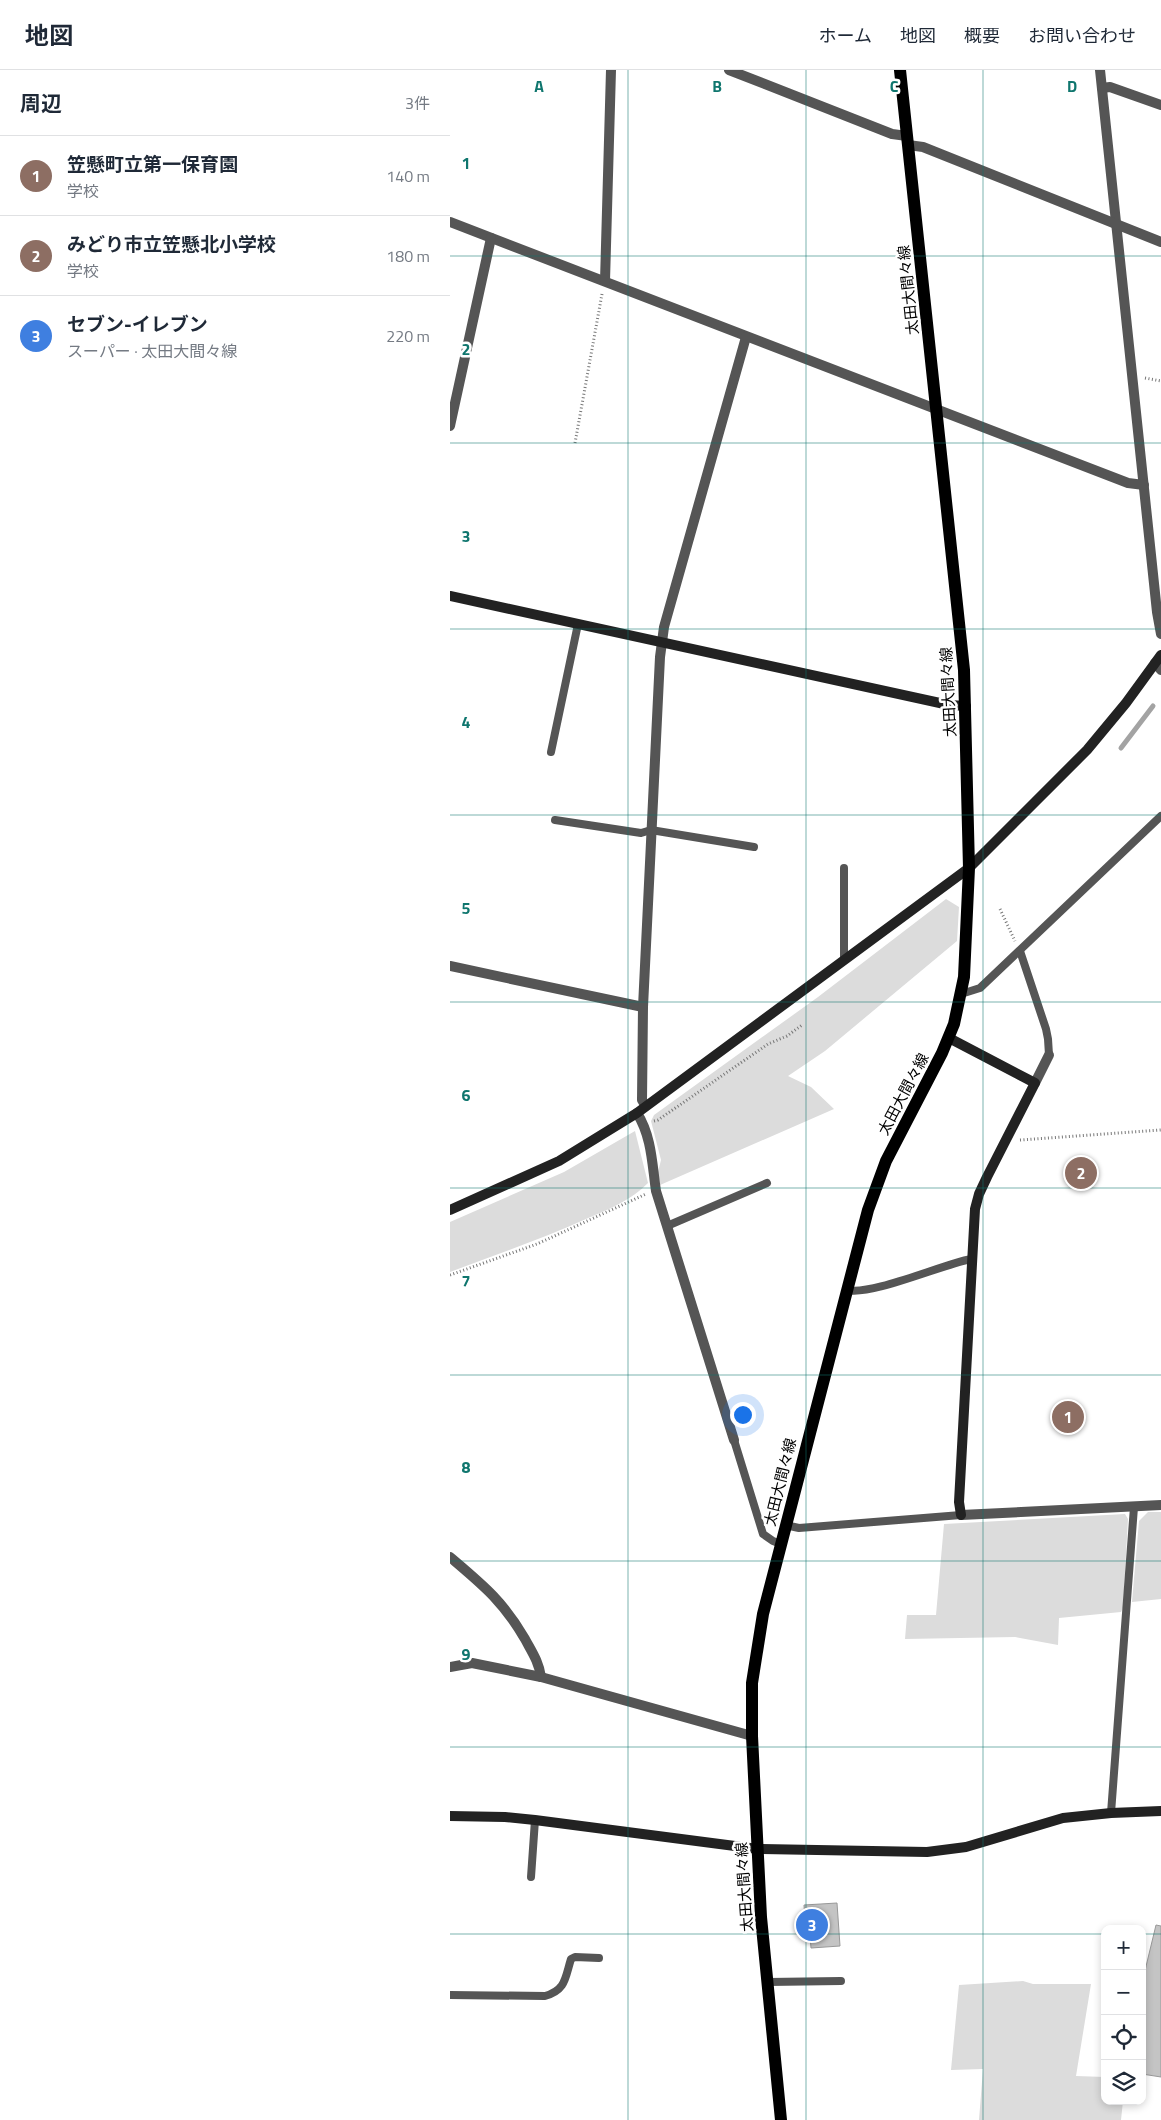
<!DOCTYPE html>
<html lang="ja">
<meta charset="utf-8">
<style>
:root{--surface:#fff;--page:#f6f6f7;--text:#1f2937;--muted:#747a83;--line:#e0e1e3;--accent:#000}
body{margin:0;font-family:"Titillium Web","Noto Sans JP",sans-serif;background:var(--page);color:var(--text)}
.controls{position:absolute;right:15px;bottom:15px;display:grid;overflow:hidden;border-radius:10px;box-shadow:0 2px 8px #0003}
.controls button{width:45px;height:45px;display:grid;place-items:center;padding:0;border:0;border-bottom:1px solid var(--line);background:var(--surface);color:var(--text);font:25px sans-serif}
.you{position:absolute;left:292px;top:1344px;width:18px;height:18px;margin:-12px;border:4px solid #fff;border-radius:50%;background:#1a73e8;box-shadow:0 0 0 8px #1a73e833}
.badge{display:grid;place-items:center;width:32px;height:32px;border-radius:50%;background:var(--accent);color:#fff;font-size:16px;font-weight:700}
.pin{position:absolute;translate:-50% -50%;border:2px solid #fff;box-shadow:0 1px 5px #0006}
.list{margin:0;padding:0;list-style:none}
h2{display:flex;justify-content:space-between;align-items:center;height:65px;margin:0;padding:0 20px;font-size:21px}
h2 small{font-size:16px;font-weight:400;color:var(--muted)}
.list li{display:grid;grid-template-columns:32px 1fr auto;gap:15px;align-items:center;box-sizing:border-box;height:80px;padding:0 20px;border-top:1px solid var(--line)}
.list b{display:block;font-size:19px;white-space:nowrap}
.list p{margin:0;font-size:16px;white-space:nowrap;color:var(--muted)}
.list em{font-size:16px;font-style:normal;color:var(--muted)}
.icon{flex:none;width:28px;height:28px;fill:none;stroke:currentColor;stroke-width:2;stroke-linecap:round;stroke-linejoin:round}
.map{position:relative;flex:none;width:711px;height:2050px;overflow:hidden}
header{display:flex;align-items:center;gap:30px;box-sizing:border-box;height:70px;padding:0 25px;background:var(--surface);border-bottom:1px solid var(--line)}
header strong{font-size:24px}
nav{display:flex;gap:28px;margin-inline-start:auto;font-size:18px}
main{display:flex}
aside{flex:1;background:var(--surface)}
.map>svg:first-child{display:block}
.green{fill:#dcdcdc}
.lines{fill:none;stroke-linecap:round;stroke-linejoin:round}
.stream{stroke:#a3a3a3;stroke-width:5}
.building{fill:#c4c4c4;stroke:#999}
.path{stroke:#777;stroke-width:3;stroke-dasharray:1 2.5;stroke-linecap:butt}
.lane{stroke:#555;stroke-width:8}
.street{stroke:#555;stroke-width:10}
.secondary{stroke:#222;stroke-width:10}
.primary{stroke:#000;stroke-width:12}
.grid{fill:none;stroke:#0f766e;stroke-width:1;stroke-opacity:0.55}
.labels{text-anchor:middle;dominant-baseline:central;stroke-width:5;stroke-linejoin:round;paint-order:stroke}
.street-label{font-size:15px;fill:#000;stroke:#fff}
.grid-label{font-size:16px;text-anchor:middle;font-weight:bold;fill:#0f766e;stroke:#fff;stroke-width:5;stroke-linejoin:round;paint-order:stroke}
</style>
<header>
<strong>地図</strong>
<nav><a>ホーム</a><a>地図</a><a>概要</a><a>お問い合わせ</a></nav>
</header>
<main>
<aside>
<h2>周辺<small>3件</small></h2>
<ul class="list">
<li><span class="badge" style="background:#8d6e63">1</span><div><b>笠懸町立第一保育園</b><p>学校</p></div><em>140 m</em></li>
<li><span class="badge" style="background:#8d6e63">2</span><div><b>みどり市立笠懸北小学校</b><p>学校</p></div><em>180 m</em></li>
<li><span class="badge" style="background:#3f7fe0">3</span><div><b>セブン-イレブン</b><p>スーパー · 太田大間々線</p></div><em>220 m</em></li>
</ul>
</aside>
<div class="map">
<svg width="711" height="2050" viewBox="0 0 711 2050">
<rect width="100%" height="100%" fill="#fff"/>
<g class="green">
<polygon points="496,829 509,837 507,871 375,981 338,1006 361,1017 384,1039 210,1115 208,1102 211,1090 201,1051 204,1045 368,927"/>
<path d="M 185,1061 L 198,1113 C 182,1130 157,1140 136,1149 C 91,1169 46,1185 0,1202 L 0,1152 L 114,1102 Z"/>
<polygon points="698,1442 711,1442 711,1529 682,1532 689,1451"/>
<polygon points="675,1444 678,1449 673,1538 671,1542 609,1548 608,1575 565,1567 455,1569 457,1545 486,1545 494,1454"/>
<polygon points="573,1911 583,1914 641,1914 626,2006 655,2007 655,2031 673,2031 671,2050 529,2050 533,1999 501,2000 509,1915"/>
</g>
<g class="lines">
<polyline class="stream" points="671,678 703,636"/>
</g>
<g class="building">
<polygon points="387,1833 390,1876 361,1878 360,1865 356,1865 354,1835"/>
<polygon points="706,1855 711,1856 711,2007 692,2004 692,1913"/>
</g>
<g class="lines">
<g class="path">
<polyline points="695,308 711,311"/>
<polyline points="125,373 152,224"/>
<polyline points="550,839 565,871"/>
<polyline points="204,1051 208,1050 318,974 337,966 352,955"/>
<polyline points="570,1070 711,1060"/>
<polyline points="0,1205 87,1174 196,1124"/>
</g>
<g class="lane">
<polyline points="101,682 128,554"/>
<polyline points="105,750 191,763 201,760 304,777"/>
<polyline points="394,798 394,889"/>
<polyline points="570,881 596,959 598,969 599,985"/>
<polyline points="511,924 530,918 711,746"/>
<polyline points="217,1156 317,1113"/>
<path d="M 397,1220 C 421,1226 491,1195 521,1189"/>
<polyline points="284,1370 313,1464 323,1471 331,1474"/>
<polyline points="335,1455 349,1458 511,1445"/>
<polyline points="661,1743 684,1437"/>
<polyline points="81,1807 85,1750"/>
<polyline points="318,1912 391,1911"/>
<path d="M 0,1925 L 95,1926 C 116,1920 115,1908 121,1889 L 125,1887 L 149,1888"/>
</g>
<g class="street">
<polyline points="279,0 442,64 457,66"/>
<polyline points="650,0 707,542 711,564"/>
<polyline points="652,18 660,17 711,35"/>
<polyline points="458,75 473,77 711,172"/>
<polyline points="0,152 678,413 694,415"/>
<polyline points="155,211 161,0"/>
<polyline points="0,356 41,168"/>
<polyline points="705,593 711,600"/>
<polyline points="0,896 193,937"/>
<polyline points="585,1013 599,985"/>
<polyline points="195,1035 192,1030 193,937 210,587 214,557 296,267"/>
<path d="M 187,1043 C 202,1067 202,1094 206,1121 L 284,1370"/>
<polyline points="511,1445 711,1435"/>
<path d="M 0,1487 C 33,1515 53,1531 75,1569 C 82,1582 89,1592 91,1607"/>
<polyline points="0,1597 22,1593 91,1607 302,1666"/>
</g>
<g class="secondary">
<polyline points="0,526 499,635 516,636"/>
<polyline points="499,968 585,1013 537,1107 529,1124 525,1139 509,1432 511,1445"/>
<polyline points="0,1140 109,1091 187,1043 519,798 637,680 676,633 711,585"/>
<polyline points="0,1746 55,1747 85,1750 308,1779 477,1782 516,1777 613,1748 661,1743 711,1741"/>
</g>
<polyline class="primary" points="331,2050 311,1847 302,1666 302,1613 313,1544 418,1140 436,1091 492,983 504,954 514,907 519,798 514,600 450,0"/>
</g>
<path class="grid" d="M 178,0 L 178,2050M 356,0 L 356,2050M 533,0 L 533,2050M 0,186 L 711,186M 0,373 L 711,373M 0,559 L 711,559M 0,745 L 711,745M 0,932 L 711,932M 0,1118 L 711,1118M 0,1305 L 711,1305M 0,1491 L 711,1491M 0,1677 L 711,1677M 0,1864 L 655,1864M 692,1864 L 711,1864"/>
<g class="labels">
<g class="street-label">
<text transform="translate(458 220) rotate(-96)">太田大間々線</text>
<text transform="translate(498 622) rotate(-93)">太田大間々線</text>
<text transform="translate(453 1024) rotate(-62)">太田大間々線</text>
<text transform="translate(330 1412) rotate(-76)">太田大間々線</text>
<text transform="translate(294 1817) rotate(-94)">太田大間々線</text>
</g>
</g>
<g class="grid-label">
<text x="89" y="22">A</text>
<text x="267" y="22">B</text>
<text x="444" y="22">C</text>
<text x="622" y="22">D</text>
<text x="16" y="99">1</text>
<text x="16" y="285">2</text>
<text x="16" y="472">3</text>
<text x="16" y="658">4</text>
<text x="16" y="844">5</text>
<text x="16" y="1031">6</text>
<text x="16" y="1217">7</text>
<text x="16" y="1403">8</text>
<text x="16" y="1590">9</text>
</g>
</svg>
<div class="controls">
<button>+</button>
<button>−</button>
<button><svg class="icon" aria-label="locate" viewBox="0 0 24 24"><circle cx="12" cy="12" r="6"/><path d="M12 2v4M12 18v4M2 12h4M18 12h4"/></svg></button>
<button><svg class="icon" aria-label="layers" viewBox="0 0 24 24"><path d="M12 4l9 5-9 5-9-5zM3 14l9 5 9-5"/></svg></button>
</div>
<div class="you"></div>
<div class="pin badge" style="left:618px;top:1347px;background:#8d6e63">1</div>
<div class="pin badge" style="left:631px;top:1103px;background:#8d6e63">2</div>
<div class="pin badge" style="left:362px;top:1855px;background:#3f7fe0">3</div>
</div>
</main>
